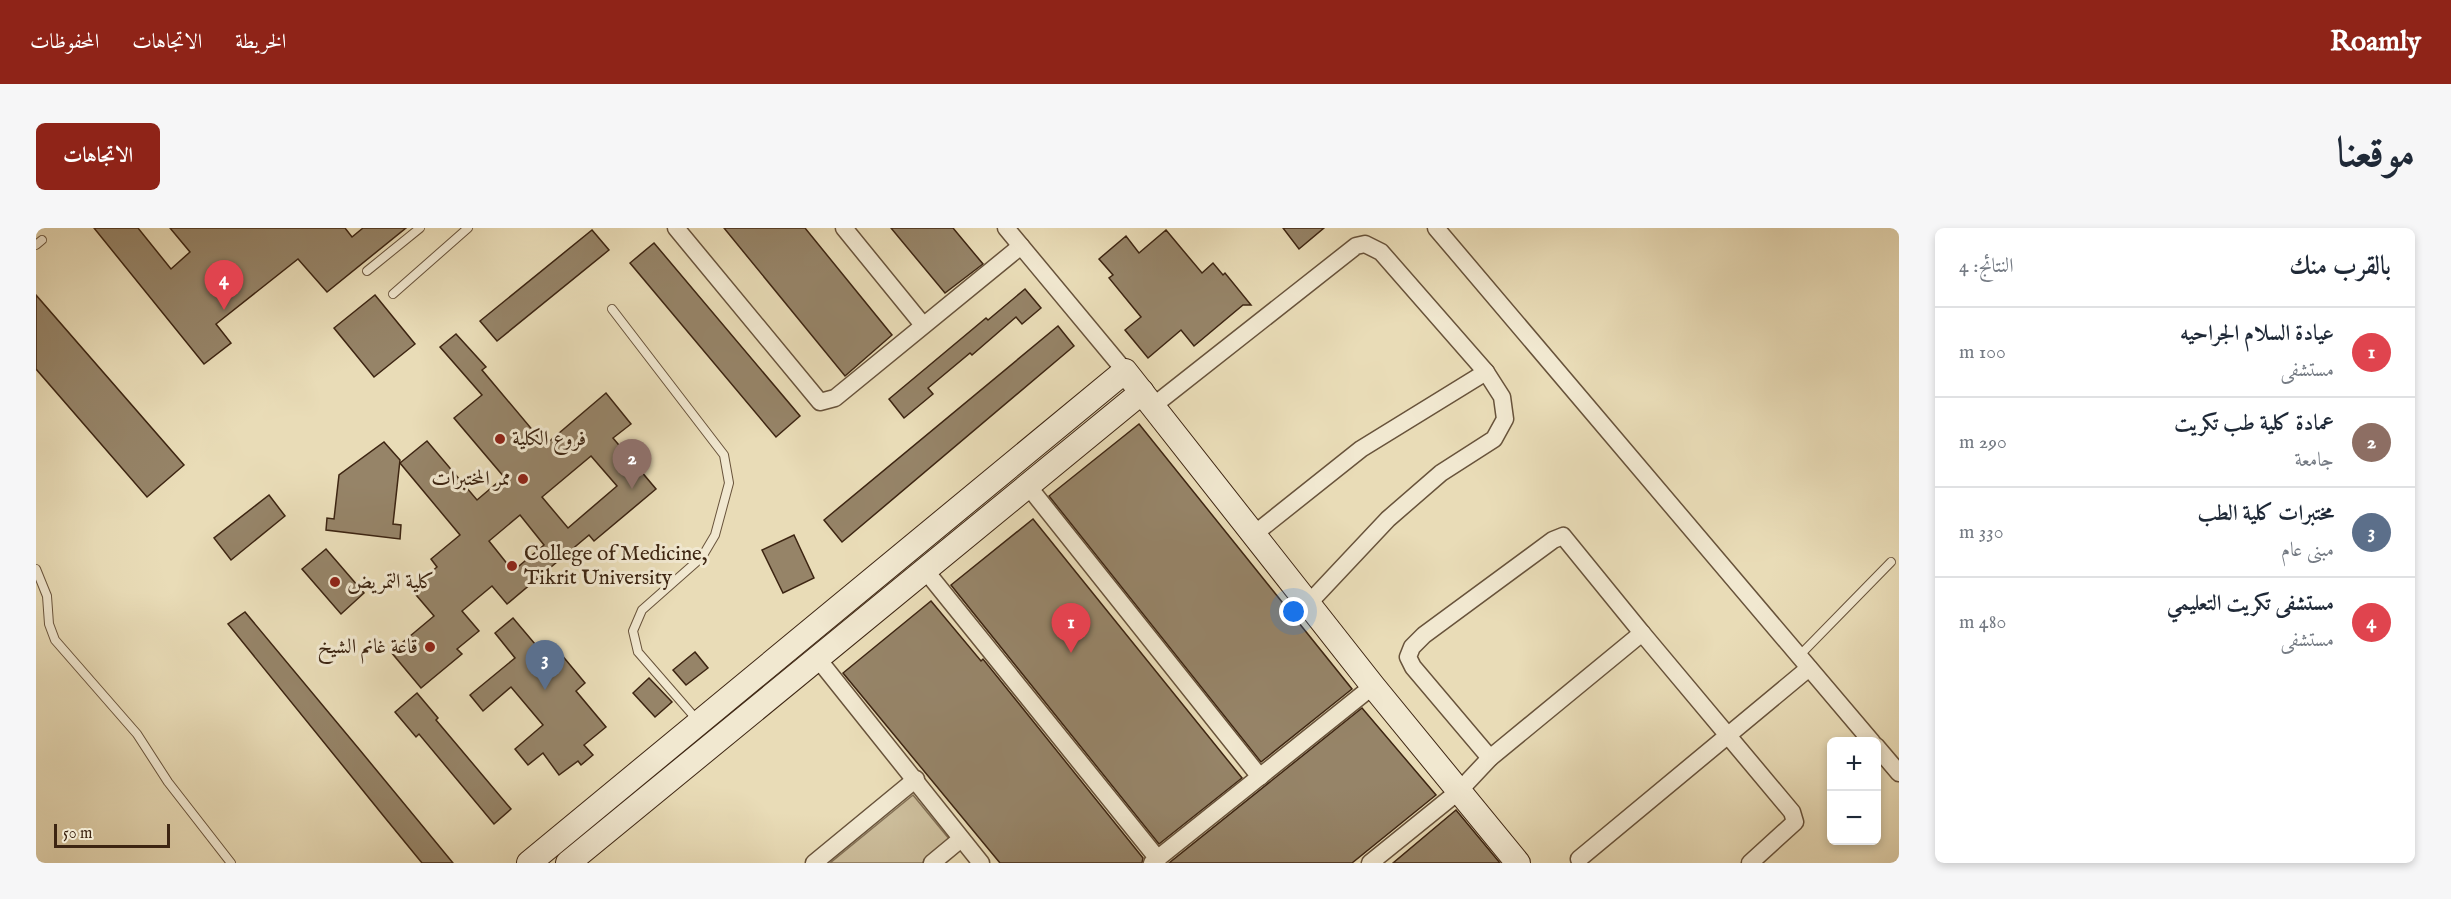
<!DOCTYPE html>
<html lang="ar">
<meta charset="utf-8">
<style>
:root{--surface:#fff;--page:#f6f6f7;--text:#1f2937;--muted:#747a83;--line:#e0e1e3;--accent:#8f2418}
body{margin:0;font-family:"IM FELL English",Amiri,serif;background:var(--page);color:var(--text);direction:rtl}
.controls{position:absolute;right:18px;bottom:18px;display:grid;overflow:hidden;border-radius:9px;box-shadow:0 3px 9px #0003}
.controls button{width:54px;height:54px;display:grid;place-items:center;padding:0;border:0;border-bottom:2px solid var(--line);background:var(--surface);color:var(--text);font:30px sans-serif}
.scale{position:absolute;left:18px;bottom:15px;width:116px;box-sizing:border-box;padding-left:6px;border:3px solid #3d2512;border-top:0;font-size:16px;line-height:21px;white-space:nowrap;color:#3d2512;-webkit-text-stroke:4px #f1e8d0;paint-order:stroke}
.you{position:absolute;left:1258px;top:384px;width:21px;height:21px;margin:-15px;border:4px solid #fff;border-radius:50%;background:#1a73e8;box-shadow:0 0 0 9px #1a73e833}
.badge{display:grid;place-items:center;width:39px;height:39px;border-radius:50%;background:var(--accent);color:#fff;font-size:20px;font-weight:700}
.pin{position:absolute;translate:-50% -50px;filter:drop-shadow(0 2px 3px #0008)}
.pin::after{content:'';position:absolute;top:32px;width:21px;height:18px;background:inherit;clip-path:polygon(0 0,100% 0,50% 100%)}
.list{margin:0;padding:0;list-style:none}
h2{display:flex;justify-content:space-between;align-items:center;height:78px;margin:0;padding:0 24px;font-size:26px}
h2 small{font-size:20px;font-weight:400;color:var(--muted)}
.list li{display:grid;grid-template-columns:39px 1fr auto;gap:18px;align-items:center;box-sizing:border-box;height:90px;padding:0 24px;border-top:2px solid var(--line)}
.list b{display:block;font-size:22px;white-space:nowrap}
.list p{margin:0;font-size:20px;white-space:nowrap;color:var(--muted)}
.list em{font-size:20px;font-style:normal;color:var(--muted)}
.map{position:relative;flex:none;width:1863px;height:635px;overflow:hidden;direction:ltr;border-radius:9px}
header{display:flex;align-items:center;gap:36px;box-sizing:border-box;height:84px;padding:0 30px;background:var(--accent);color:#fff}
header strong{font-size:28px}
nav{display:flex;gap:33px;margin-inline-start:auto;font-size:21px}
.intro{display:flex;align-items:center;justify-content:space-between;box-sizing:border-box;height:144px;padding:0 36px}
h1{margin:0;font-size:42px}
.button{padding:15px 27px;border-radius:9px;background:var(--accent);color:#fff;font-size:21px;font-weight:700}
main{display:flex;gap:36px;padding:0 36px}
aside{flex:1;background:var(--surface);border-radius:9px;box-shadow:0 3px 9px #0003}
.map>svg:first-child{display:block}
.green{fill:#ccbd9b;stroke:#847156;stroke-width:1.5}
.building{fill:#968468;stroke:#3d2512;stroke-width:1.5;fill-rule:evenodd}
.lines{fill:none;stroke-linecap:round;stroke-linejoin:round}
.lane-casing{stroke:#68533b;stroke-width:10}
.street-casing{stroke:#68533b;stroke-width:19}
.secondary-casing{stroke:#3d2512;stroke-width:26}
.lane{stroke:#f1e8d0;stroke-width:8}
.street{stroke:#f1e8d0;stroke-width:16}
.secondary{stroke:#f1e8d0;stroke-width:24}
.poi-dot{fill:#8f2418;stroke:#f1e8d0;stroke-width:2}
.labels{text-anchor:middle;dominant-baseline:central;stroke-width:6;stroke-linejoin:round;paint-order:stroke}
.poi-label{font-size:21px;fill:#3d2512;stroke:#f1e8d0;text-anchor:start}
</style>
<header>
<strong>Roamly</strong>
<nav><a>الخريطة</a><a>الاتجاهات</a><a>المحفوظات</a></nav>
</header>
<div class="intro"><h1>موقعنا</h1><a class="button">الاتجاهات</a></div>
<main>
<aside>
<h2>بالقرب منك<small>النتائج: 4</small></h2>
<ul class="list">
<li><span class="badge" style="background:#e0444e">1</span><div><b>عيادة السلام الجراحيه</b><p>مستشفى</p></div><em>100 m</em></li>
<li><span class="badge" style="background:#8d6e63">2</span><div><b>عمادة كلية طب تكريت</b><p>جامعة</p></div><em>290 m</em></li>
<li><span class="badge" style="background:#5c6f8a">3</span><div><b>مختبرات كلية الطب</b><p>مبنى عام</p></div><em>330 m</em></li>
<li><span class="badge" style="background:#e0444e">4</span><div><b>مستشفى تكريت التعليمي</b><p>مستشفى</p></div><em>480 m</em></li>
</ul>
</aside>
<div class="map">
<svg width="1863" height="635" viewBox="0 0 1863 635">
<rect width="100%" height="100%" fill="#e9dcb7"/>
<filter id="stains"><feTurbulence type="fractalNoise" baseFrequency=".00333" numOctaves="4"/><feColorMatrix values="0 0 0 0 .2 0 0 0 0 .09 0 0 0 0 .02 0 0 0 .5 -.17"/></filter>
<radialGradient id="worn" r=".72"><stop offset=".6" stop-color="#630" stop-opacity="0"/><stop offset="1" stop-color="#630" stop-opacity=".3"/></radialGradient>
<polygon class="green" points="877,567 914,612 886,635 794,635"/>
<g class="building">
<polygon points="58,0 102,0 135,41 154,24 134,0 309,0 316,9 327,0 370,0 291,64 262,31 180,96 195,115 168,136"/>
<polygon points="688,0 769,0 856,107 809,148"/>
<polygon points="855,0 917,0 947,36 909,65"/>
<polygon points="1247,0 1288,0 1263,21"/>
<polygon points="556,2 573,22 461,113 444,93"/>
<polygon points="1130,2 1166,45 1177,35 1187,47 1189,45 1215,77 1207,77 1158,118 1145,102 1112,130 1089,102 1105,89 1073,50 1077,47 1063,31 1090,8 1103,25"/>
<polygon points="618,15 764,188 740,209 594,35"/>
<polygon points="989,61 1005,80 986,96 980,89 936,127 934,125 892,160 897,166 868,190 853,171 950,90 952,92"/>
<polygon points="0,67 148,237 111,269 0,141"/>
<polygon points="339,67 379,116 338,149 298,100"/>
<polygon points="1022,98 1038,118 806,314 788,292"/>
<path d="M 420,106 L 450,139 L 446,142 L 509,217 L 570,165 L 595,196 L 577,210 L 620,261 L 558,313 L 553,307 L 471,376 L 456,358 L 426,383 L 443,403 L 421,421 L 426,426 L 385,460 L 355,424 L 398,388 L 375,361 L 401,339 L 395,331 L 424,307 L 364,235 L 391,213 L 441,272 L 468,249 L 418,190 L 446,167 L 404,119 ZM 555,228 L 581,258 L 532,300 L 506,269 ZM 484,287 L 508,317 L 477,343 L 453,313 Z"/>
<polygon points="1103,196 1316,461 1225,534 1013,268"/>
<polygon points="348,214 364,232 357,296 365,297 364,311 290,302 291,290 298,291 303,247"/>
<polygon points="233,267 249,288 195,332 178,310"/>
<polygon points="997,291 1206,550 1123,616 915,357"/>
<polygon points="758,307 778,350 747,365 726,322"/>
<polygon points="290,321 328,365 305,386 266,341"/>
<polygon points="895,373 945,433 947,431 1107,630 1106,635 964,635 807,445"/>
<polygon points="209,384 323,521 417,635 386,635 350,591 192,396"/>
<polygon points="477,390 515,435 525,426 549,455 540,463 570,499 548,517 557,527 545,537 542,533 523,547 507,525 492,537 479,521 507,497 475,459 447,483 434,467 479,430 459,405"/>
<polygon points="659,424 672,440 650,457 637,442"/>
<polygon points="613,450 636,474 619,489 597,465"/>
<polygon points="381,465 402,490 400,492 475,581 458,596 383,506 380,509 359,484"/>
<polygon points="1326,480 1400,567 1316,635 1133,635"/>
<polygon points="1420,582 1464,635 1357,635"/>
</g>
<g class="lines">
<g class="lane-casing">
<g id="lane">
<polyline points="0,17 6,12"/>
<polyline points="331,43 384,0"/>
<polyline points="357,66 432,0"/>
<polyline points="576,81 688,227 693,255 679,307 666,329 606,382 597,403 602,424 662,493"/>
<polyline points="0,341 11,368 13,396 19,412 101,506 132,554 195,635"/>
<polyline points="1763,428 1855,334"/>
</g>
</g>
<g class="street-casing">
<g id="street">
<polyline points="640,0 784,174 799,170 985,18"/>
<polyline points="808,0 887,97"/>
<polyline points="970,0 1089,143"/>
<polyline points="1400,0 1836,514"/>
<polyline points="1117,178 1320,18 1329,16 1345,24 1450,144 1466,169 1469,191 1458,211 1405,245 1352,291 1272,376"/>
<polyline points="992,258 1224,549"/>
<polyline points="1217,307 1325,221 1450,144"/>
<polyline points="889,342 1122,631"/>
<polyline points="782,431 945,635"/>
<polyline points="1840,518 1863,545"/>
<polyline points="1454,530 1377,439 1372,429 1376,419 1388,407 1517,312 1527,308 1606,405"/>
<polyline points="1543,631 1773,440"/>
<polyline points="778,635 880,551"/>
<polyline points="896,635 925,611"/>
<polyline points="1116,635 1337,458"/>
<polyline points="1334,635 1423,563 1454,530 1606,405 1756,584 1759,594 1714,635"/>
</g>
</g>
<g class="secondary-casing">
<g id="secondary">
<polyline points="493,635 1089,143 1337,458 1482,635"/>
<polyline points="532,635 1106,164"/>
</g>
</g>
<use href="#lane" class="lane"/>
<use href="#street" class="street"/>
<use href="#secondary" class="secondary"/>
</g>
<g class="poi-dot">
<circle cx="464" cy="211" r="6"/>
<circle cx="487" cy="251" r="6"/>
<circle cx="476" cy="338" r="6"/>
<circle cx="299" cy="354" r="6"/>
<circle cx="394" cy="419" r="6"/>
</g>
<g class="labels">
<g class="poi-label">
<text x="476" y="211">فروع الكلية</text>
<text x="475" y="251" text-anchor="end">ممر المختبرات</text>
<text x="488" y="326">College of Medicine,<tspan x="488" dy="24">Tikrit University</tspan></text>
<text x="311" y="354">كلية التمريض</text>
<text x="382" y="419" text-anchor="end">قاعة غانم الشيخ</text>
</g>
</g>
<rect width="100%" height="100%" filter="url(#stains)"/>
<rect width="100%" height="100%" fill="url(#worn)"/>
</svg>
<div class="controls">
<button>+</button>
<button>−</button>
</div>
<div class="scale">50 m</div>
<div class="you"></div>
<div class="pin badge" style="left:1035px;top:425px;background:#e0444e">1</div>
<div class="pin badge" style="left:596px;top:261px;background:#8d6e63">2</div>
<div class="pin badge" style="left:509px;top:462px;background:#5c6f8a">3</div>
<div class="pin badge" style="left:188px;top:82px;background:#e0444e">4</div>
</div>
</main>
